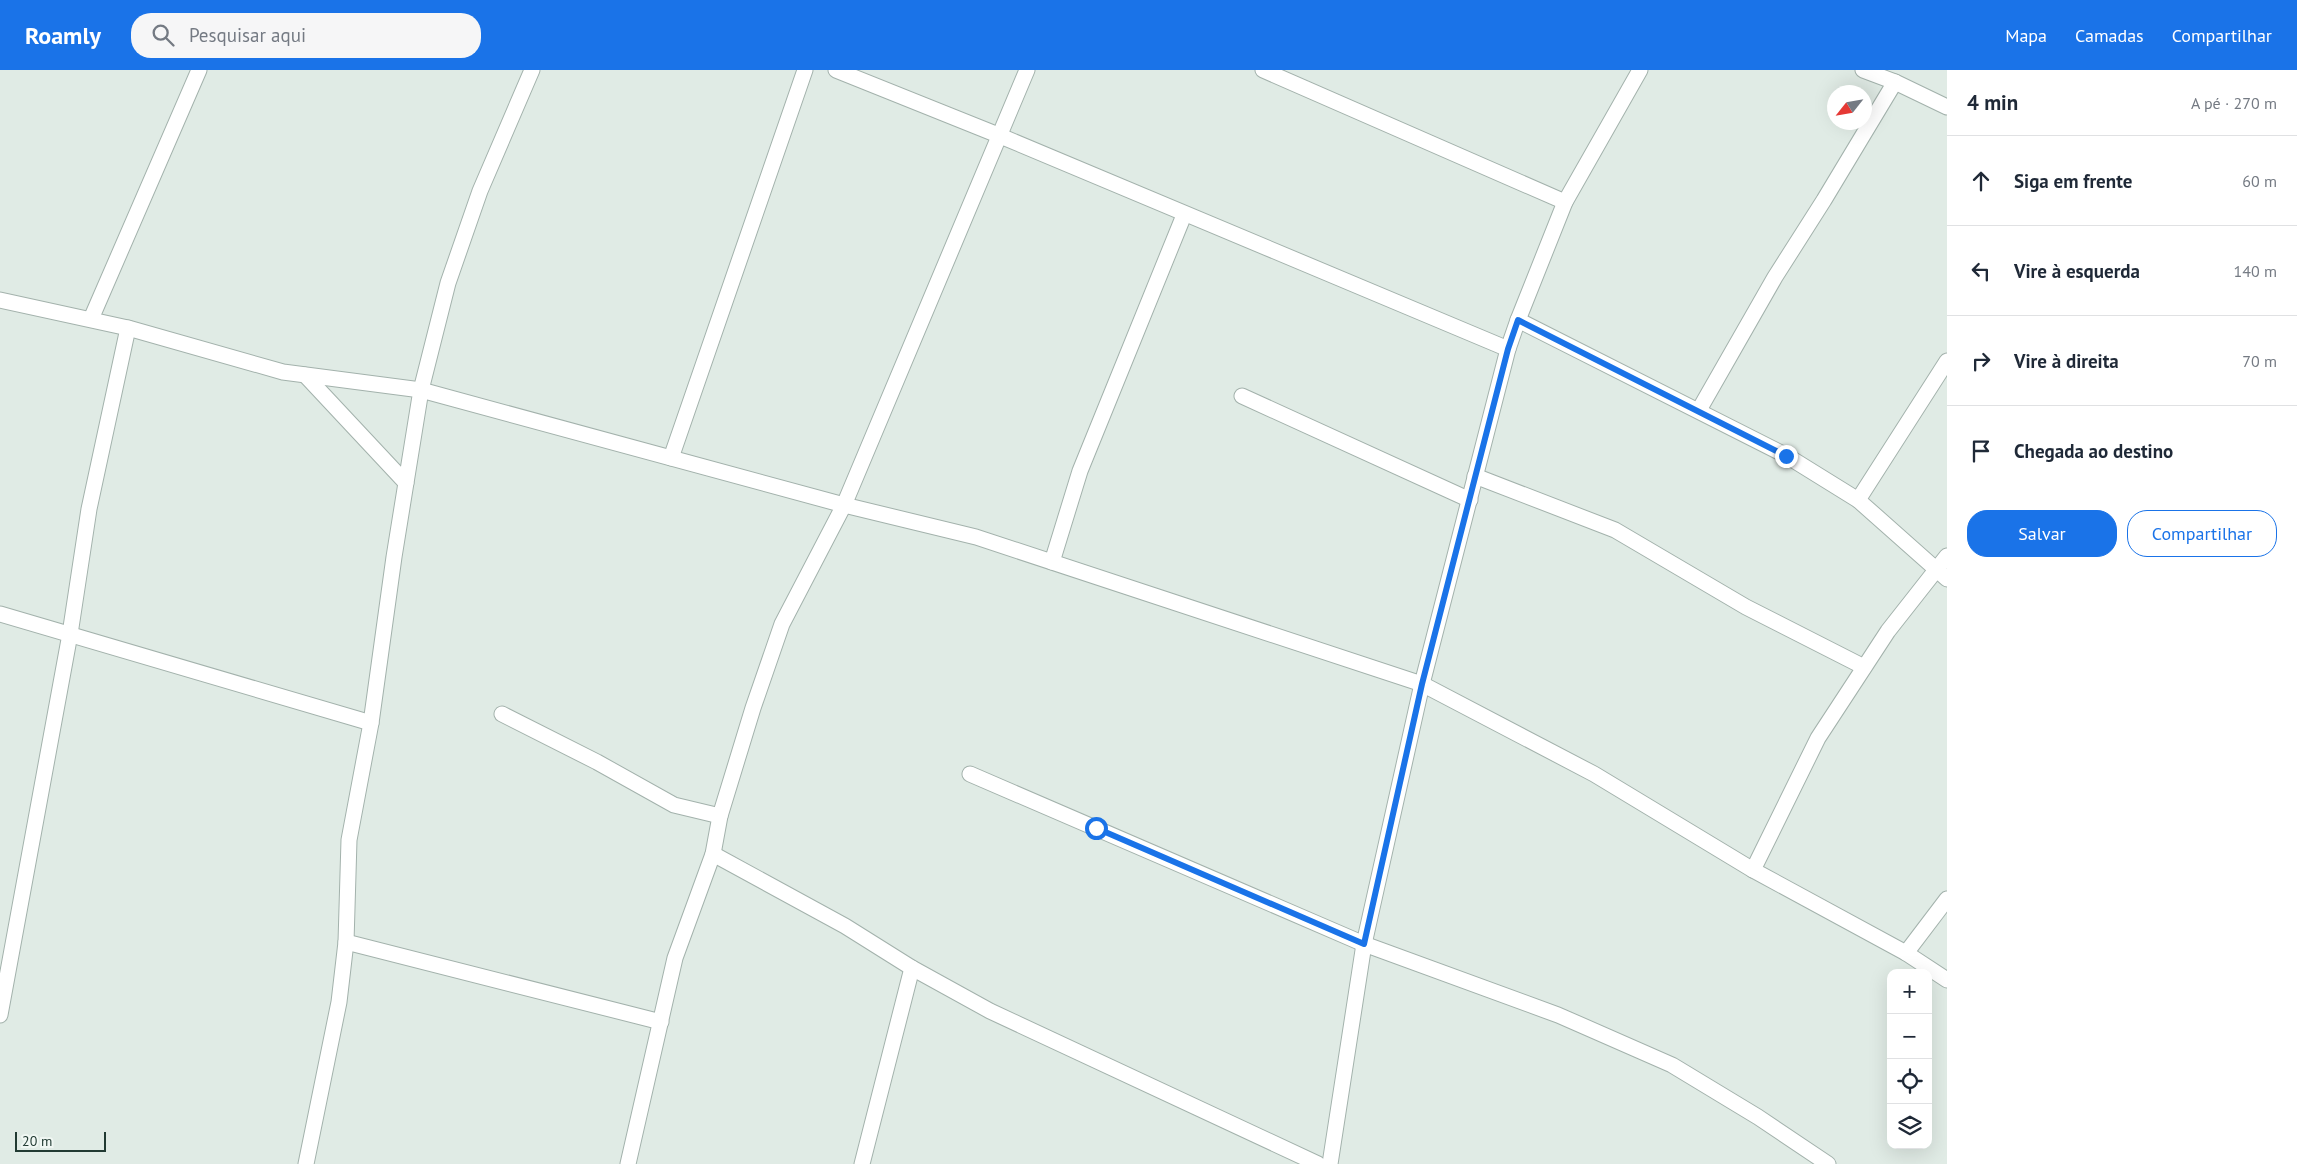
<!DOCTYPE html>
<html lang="pt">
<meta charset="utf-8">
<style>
:root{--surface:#fff;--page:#f6f6f7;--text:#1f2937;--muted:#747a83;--line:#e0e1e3;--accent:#1a73e8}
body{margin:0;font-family:"PT Sans",sans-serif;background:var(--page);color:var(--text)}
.controls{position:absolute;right:15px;bottom:15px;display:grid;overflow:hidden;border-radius:10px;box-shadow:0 5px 20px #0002}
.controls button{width:45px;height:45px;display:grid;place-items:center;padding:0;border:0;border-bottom:1px solid var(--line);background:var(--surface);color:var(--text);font:25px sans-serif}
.compass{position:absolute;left:1827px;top:15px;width:45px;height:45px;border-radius:50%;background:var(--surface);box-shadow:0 5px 20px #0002;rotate:239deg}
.scale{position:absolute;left:15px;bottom:12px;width:91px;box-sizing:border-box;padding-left:5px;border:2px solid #213a32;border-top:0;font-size:14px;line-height:18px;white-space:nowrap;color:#213a32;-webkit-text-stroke:4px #f0f7f3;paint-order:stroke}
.stop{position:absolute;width:15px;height:15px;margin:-11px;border:4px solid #1a73e8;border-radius:50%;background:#fff}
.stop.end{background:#1a73e8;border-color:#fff;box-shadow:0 1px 5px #0008}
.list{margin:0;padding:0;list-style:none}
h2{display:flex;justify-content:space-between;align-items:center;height:65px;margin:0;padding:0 20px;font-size:21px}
h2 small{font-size:16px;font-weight:400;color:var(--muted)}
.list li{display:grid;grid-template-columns:32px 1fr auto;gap:15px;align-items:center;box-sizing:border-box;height:90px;padding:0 20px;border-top:1px solid var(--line)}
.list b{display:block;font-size:19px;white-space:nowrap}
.list em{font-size:16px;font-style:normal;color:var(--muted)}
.actions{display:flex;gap:10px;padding:15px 20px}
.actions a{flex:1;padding:11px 0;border:1px solid var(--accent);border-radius:20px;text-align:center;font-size:18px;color:var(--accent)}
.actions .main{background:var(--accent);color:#fff}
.icon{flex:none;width:28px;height:28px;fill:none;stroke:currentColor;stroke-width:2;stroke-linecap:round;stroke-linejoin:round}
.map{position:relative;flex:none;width:1947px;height:1094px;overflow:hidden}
header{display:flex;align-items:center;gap:30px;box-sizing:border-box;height:70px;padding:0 25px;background:var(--accent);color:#fff}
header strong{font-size:24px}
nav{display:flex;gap:28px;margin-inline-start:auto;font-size:18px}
.search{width:350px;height:45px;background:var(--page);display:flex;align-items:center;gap:12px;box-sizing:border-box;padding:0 18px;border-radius:20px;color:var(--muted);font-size:19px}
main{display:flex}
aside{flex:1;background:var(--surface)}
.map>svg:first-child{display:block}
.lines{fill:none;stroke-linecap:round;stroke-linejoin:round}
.street-casing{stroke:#a3b2ac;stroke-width:17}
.street{stroke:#fff;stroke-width:15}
.route{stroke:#1a73e8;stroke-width:6}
</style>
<header>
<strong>Roamly</strong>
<div class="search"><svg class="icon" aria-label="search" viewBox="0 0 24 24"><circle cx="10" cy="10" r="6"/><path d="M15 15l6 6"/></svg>Pesquisar aqui</div>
<nav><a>Mapa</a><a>Camadas</a><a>Compartilhar</a></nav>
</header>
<main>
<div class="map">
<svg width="1947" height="1094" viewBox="0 0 1947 1094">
<rect width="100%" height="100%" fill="#e0ebe5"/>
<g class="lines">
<g class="street-casing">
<g id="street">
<polyline points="836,0 998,65 1508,279"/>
<polyline points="1263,0 1565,132"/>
<polyline points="1863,0 1895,12 1947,37"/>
<polyline points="0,230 128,258 283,302 421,320 844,435 976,467 1422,614 1594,704 1753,800 1906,883 1947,910"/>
<polyline points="91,249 199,0"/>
<polyline points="1518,250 1787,386 1858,430 1947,509"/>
<polyline points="305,305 406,413"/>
<polyline points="1242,326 1470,430"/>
<polyline points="1699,340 1775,207 1824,130 1895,12"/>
<polyline points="671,388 805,0"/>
<polyline points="1475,406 1615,460 1746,537 1864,597"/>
<polyline points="1858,430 1947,291"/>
<polyline points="1052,492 1080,401 1184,145"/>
<polyline points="0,544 371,653"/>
<polyline points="502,644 597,692 674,735 720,746"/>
<polyline points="970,704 1364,874 1558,945 1672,995 1758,1047 1828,1094"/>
<polyline points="713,784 845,856 912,898 990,941 1318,1094"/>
<polyline points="1753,800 1818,668 1888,561 1947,486"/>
<polyline points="346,872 661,952"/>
<polyline points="1906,883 1947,829"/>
<polyline points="0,945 70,564 89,439 128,258"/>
<polyline points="306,1094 339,932 346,872 349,770 371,653 394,487 421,320 448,213 480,121 532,0"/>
<polyline points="628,1094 675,888 713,784 720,746 753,638 782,554 844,435 1027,0"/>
<polyline points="862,1094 912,898"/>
<polyline points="1330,1094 1364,874 1422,614 1508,279 1518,250 1565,132 1640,0"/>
</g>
</g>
<use href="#street" class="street"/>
</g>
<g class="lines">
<polyline class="route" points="1096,758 1364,874 1422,614 1508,279 1518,250 1786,386"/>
</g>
</svg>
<div class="controls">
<button>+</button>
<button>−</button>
<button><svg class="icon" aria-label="locate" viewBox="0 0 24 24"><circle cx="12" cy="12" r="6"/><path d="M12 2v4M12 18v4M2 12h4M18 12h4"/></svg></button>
<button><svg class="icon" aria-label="layers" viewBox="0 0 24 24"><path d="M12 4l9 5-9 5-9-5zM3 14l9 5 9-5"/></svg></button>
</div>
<svg class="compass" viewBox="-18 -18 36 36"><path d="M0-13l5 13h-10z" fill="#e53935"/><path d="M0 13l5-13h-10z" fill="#747a83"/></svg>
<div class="scale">20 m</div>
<div class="stop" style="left:1096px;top:758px"></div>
<div class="stop end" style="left:1786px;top:386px"></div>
</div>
<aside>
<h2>4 min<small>A pé · 270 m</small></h2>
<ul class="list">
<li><svg class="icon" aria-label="ahead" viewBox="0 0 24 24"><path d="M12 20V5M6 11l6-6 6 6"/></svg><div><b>Siga em frente</b></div><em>60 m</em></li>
<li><svg class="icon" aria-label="left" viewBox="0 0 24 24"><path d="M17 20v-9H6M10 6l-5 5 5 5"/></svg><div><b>Vire à esquerda</b></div><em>140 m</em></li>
<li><svg class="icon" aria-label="right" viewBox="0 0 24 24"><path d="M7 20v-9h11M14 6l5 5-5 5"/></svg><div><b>Vire à direita</b></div><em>70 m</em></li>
<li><svg class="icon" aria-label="arrive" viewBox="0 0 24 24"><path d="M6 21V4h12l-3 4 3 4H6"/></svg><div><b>Chegada ao destino</b></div></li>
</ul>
<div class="actions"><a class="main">Salvar</a><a>Compartilhar</a></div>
</aside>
</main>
